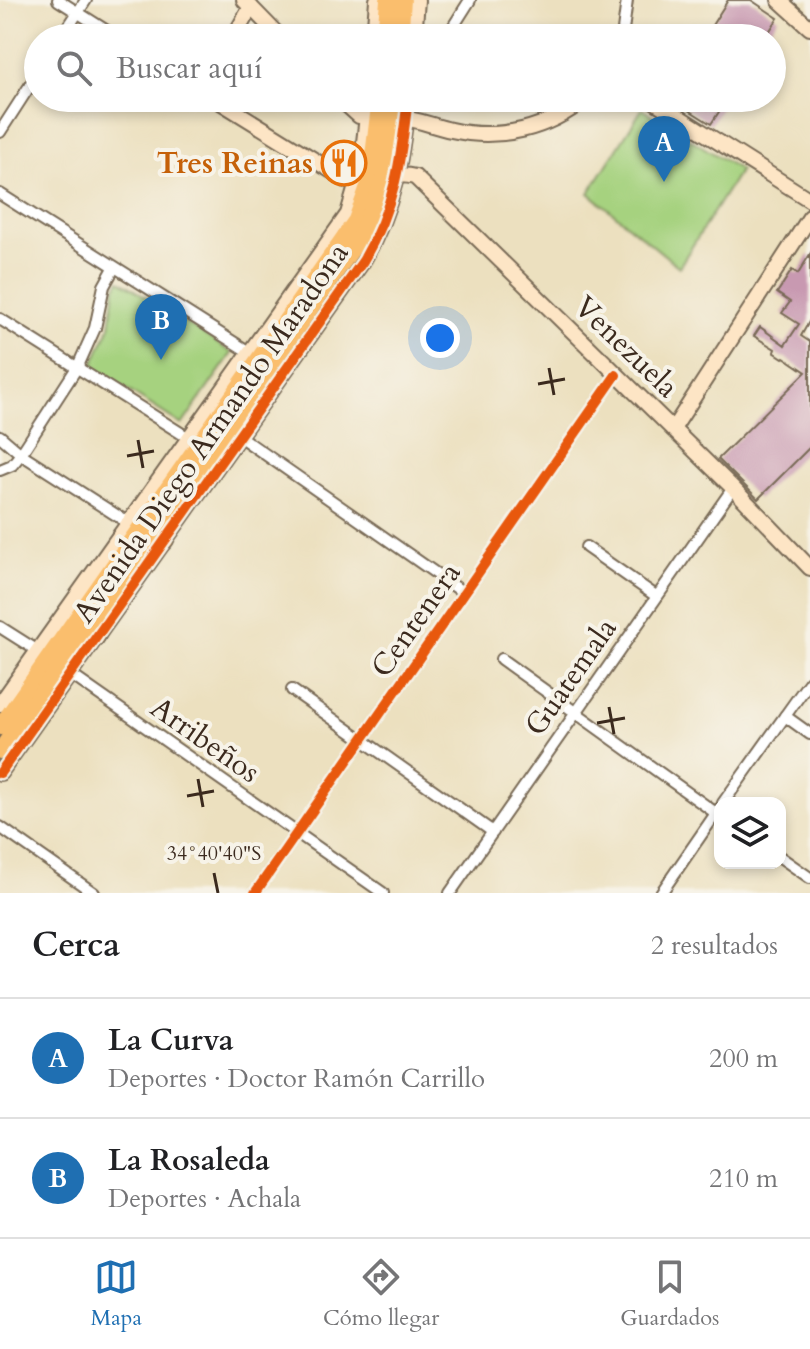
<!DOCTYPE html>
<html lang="es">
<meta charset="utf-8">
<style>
:root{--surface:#fff;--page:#f2f2f2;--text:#202124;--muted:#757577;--line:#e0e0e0;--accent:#1f6fb2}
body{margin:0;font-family:Cardo,serif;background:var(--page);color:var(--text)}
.controls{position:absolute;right:24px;bottom:24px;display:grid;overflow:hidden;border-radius:16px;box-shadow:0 4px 12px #0003}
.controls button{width:72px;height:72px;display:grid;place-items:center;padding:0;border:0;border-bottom:2px solid var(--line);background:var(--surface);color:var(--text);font:40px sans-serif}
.you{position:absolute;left:440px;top:338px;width:28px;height:28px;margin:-20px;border:6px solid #fff;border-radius:50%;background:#1a73e8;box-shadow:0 0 0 12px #1a73e833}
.badge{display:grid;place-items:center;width:52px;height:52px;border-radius:50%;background:var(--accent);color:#fff;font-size:26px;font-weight:700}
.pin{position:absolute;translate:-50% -66px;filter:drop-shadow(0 2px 4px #0008)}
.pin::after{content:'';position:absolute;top:42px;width:28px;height:24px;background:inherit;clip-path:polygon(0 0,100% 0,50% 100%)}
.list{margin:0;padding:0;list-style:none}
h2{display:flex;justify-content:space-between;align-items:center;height:104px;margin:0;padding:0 32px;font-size:34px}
h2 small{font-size:26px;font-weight:400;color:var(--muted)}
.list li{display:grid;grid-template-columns:52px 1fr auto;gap:24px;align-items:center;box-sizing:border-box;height:120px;padding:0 32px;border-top:2px solid var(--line)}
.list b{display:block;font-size:30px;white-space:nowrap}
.list p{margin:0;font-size:26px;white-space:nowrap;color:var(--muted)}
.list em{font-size:26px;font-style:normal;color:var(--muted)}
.icon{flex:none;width:44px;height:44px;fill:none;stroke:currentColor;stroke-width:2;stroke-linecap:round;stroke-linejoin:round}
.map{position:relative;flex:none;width:810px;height:893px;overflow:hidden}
.search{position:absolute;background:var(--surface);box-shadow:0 4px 12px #0003;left:24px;right:24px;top:24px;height:88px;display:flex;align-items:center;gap:20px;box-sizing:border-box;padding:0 28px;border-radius:44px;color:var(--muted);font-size:30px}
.sheet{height:344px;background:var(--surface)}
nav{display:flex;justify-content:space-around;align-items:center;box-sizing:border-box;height:112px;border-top:2px solid var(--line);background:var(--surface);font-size:22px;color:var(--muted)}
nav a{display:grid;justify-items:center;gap:4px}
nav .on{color:var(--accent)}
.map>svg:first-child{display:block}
.green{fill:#a6d27f;stroke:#707e4e;stroke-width:2}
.building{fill:#c899b1}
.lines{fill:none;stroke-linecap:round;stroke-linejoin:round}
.street-casing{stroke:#796a56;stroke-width:14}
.secondary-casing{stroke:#796a56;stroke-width:18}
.primary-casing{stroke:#796a56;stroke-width:20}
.street{stroke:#fff;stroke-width:10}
.secondary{stroke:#fde5c5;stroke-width:14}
.primary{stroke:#fabe6d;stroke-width:16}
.cycleway-casing{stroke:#f7f3e8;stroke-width:15}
.cycleway{stroke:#e8590c;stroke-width:10}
.ticks{fill:none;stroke:#3b2a1e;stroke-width:3}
.labels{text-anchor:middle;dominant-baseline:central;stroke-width:8;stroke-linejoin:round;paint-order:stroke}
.food-label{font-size:30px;font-weight:bold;fill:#c56008;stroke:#f7f3e8;text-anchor:end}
.street-label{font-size:30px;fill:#3b2a1e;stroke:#f7f3e8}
.ticks-label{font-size:20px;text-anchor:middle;fill:#3b2a1e;stroke:#f7f3e8;stroke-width:8;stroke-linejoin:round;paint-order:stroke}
</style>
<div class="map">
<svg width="810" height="893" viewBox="0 0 810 893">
<rect width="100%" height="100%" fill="#f7f3e8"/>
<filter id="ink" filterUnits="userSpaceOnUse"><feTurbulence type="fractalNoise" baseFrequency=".0125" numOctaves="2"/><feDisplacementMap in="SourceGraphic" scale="16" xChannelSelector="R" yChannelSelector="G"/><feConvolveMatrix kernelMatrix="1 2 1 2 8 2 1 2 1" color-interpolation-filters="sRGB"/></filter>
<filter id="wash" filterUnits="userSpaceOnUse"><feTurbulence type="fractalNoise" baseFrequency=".006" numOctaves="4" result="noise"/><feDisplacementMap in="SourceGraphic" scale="32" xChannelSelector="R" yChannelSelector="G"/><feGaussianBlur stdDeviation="1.8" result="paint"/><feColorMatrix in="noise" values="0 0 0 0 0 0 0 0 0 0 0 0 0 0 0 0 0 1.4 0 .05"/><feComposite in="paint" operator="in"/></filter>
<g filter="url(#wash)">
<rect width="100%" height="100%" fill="#ece0bf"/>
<g class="green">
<polygon points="642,109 740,170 679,267 589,193"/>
<polygon points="120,280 232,353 182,425 92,367 110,326 115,289"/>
</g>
<g id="blocks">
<g class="building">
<polygon points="728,0 751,0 778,18 765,38 704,38"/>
<polygon points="670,98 728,98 711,124"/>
<polygon points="810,254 810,320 801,336 810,342 810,447 758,499 718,459 806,372 784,357 783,358 774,352 775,349 754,336 760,327 785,345 799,324 782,313 790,302 777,293 792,270 798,274"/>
</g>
</g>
</g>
<g filter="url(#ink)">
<use href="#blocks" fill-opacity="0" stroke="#796a56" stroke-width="2"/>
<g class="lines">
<g class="street-casing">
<g id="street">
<polyline points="58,0 118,38"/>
<polyline points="61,38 86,0"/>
<polyline points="446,38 470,0"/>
<polyline points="622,38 627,0"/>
<polyline points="0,132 38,73"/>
<polyline points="0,194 249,352"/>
<polyline points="0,319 187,437"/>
<polyline points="0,436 21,454 127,522"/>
<polyline points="239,436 464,593"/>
<polyline points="0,470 12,465 21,454 78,366 95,328 104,286 114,268"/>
<polyline points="586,547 656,596"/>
<polyline points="0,627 41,653"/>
<polyline points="501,659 720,816"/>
<polyline points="67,672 383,893"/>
<polyline points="292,690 493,832"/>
<polyline points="785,716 810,734"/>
<polyline points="723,803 810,681"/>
<polyline points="0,827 94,893"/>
<polyline points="780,857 810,878"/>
<polyline points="255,893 616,375"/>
<polyline points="450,893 733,488"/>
<polyline points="661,893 719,809"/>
</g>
</g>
<g class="secondary-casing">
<g id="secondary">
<polyline points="244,0 281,38"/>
<polyline points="779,0 810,28"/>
<polyline points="233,38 251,7"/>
<polyline points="374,38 377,0"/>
<polyline points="414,38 417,0"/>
<path d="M 214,98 L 348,181 C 370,182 394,171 415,177 L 733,488 L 810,568"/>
<polyline points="339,98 359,116 376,118"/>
<polyline points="649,98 810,200"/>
<path d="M 397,118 C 416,118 432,126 451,130 C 500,141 548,129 586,98"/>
<polyline points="673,429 810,217"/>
<polyline points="0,704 348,214 361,169 369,98"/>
<path d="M 0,773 L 363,261 C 395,206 401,160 408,98"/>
</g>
</g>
<g class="primary-casing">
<g id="primary">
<polyline points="385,38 388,0"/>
<polyline points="400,38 403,0"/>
<polyline points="144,559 165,540"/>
<polyline points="96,637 108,609"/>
<polyline points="0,727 356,220 370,181 380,98"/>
<polyline points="0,751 359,239 384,178 394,98"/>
</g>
</g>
<use href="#street" class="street"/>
<use href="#secondary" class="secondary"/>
<use href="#primary" class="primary"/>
<g class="cycleway-casing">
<g id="cycleway">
<path d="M 0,773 L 363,261 C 395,206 401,160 408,98"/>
<polyline points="255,893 616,375"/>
</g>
</g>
<use href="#cycleway" class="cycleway"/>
</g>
</g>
<path class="ticks" d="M 549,368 L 554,395M 538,384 L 565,379M 138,440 L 143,468M 127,456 L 154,451M 609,707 L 614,734M 597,723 L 625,718M 198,779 L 203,807M 187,796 L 214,791M 214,873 L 218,893"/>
<defs>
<g id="restaurant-ring" transform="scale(2.3)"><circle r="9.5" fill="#f7f3e8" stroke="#e8710a" stroke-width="1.5"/><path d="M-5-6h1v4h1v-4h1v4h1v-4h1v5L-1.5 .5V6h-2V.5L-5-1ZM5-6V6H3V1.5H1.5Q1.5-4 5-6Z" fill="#e8710a"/></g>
</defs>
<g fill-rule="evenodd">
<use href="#restaurant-ring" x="344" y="163"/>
</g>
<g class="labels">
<g class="food-label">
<text x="313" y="163">Tres Reinas</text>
</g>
<g class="street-label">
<text transform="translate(626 347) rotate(44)">Venezuela</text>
<text transform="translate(211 433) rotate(-55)">Avenida Diego Armando Maradona</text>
<text transform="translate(416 620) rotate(-55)">Centenera</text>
<text transform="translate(571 677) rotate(-55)">Guatemala</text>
<text transform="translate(205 740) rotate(35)">Arribeños</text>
</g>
</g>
<g class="ticks-label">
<text x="214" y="860">34°40'40"S</text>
</g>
</svg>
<div class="controls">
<button><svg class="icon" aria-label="layers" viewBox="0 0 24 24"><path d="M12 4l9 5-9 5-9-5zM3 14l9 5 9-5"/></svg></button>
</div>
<div class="you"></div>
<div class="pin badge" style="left:664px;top:182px">A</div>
<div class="pin badge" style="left:161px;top:360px">B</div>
<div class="search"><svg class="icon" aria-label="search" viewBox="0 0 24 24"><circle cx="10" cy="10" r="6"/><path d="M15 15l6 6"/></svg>Buscar aquí</div>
</div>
<section class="sheet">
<h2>Cerca<small>2 resultados</small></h2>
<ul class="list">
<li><span class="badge">A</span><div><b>La Curva</b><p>Deportes · Doctor Ramón Carrillo</p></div><em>200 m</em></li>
<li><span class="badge">B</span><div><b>La Rosaleda</b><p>Deportes · Achala</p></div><em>210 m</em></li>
</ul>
</section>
<nav>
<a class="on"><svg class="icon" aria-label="map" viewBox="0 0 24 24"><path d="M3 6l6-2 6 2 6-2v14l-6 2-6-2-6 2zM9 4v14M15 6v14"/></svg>Mapa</a>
<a><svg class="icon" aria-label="directions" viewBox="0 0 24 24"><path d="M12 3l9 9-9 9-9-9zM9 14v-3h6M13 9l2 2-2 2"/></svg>Cómo llegar</a>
<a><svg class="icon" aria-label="saved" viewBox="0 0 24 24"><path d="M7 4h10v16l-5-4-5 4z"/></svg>Guardados</a>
</nav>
